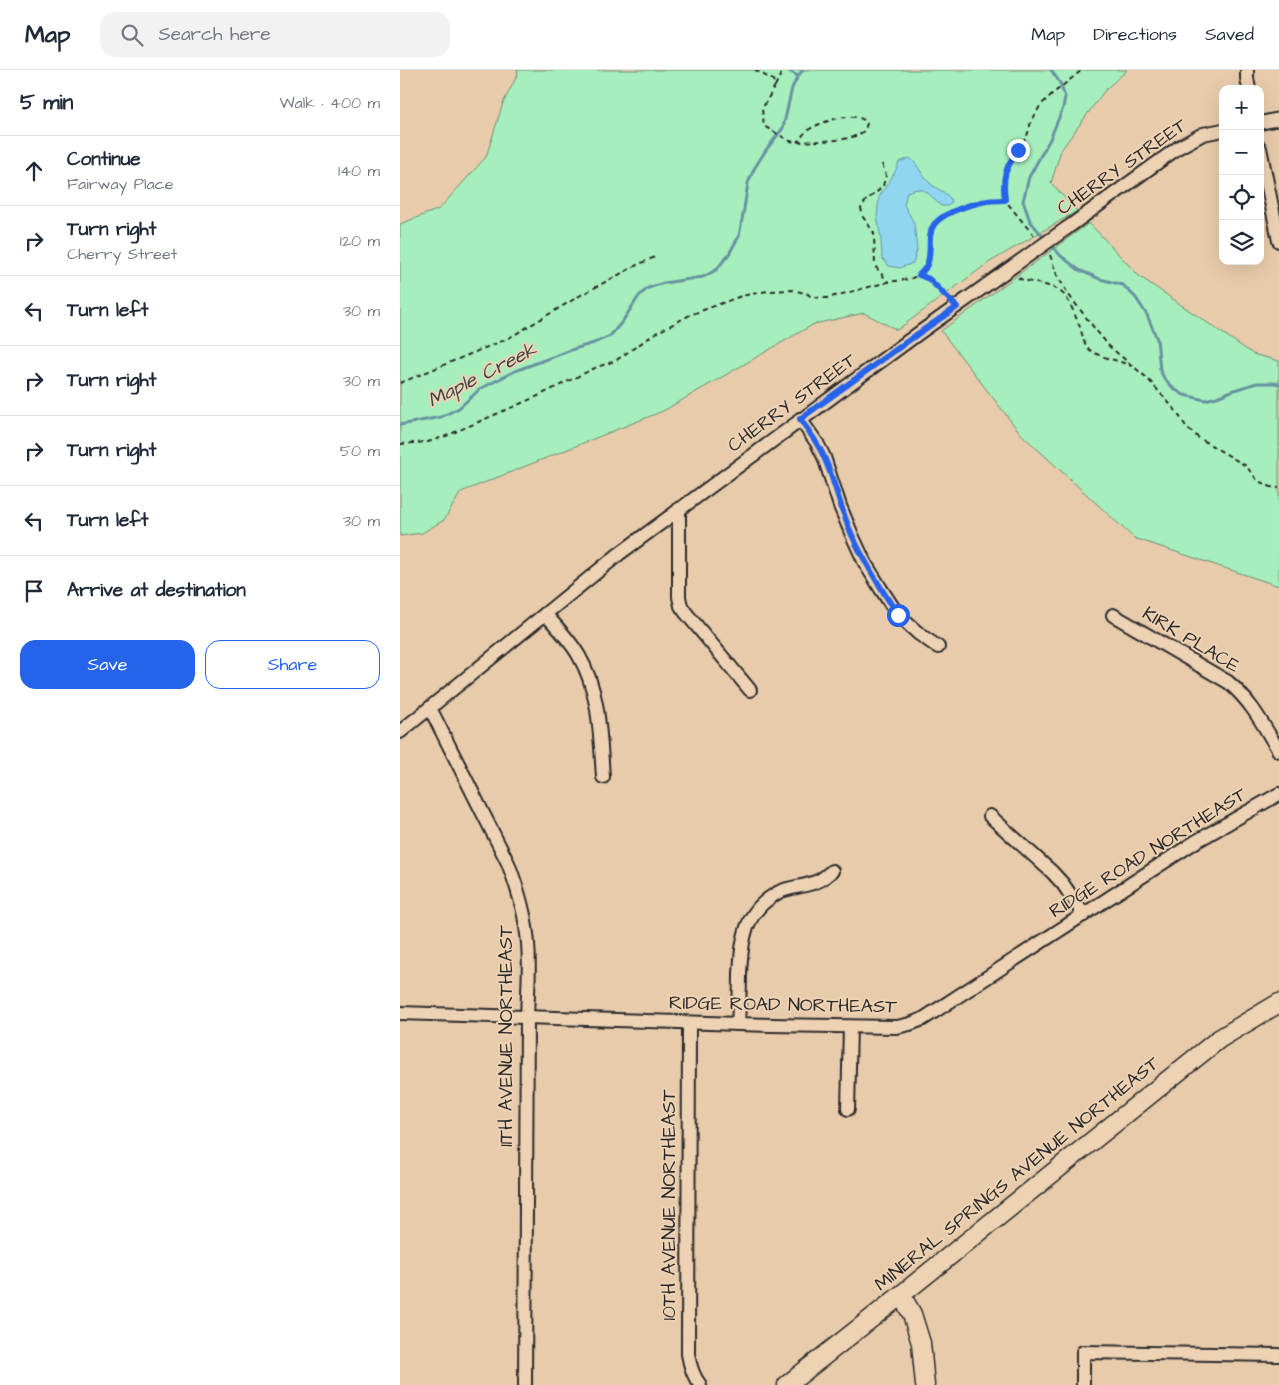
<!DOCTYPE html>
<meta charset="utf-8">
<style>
:root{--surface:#fff;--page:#f2f2f3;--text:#1f2937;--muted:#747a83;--line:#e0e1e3;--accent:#2563eb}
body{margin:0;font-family:"Architects Daughter",sans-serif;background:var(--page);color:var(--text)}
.controls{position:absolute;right:15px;top:15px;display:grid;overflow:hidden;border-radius:10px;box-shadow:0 5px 20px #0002}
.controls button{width:45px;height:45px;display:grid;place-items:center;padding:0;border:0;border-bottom:1px solid var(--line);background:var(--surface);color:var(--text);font:25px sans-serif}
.stop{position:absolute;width:15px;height:15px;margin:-11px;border:4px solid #2563eb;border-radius:50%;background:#fff}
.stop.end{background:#2563eb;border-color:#fff;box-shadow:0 1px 5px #0008}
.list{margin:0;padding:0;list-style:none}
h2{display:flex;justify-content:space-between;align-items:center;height:65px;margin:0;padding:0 20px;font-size:21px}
h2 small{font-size:16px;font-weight:400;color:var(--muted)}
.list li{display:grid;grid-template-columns:32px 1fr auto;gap:15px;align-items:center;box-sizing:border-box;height:70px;padding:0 20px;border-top:1px solid var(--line)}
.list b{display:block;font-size:19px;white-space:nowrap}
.list p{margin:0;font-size:16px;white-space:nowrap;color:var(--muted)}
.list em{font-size:16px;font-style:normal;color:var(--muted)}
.actions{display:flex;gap:10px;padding:15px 20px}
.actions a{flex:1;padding:11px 0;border:1px solid var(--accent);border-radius:15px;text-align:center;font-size:18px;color:var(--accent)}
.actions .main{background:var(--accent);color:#fff}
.icon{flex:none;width:28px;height:28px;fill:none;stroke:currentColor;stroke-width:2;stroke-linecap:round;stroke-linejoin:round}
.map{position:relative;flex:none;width:879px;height:1315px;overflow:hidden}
header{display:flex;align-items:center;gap:30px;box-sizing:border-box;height:70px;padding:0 25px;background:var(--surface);border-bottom:1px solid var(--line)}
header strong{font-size:24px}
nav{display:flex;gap:28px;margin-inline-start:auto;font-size:18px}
.search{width:350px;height:45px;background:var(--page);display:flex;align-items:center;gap:12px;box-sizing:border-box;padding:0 18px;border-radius:15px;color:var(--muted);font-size:19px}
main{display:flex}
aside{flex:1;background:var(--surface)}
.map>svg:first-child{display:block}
.green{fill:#a6efbd;stroke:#688d74}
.water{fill:#90d6f1;stroke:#6892a2}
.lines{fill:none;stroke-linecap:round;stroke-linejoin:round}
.stream{stroke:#6892a2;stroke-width:3}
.street-casing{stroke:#2b2b2b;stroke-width:16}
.secondary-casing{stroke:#2b2b2b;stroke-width:21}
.path{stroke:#2b2b2b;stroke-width:2;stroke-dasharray:5 4;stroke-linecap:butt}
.street{stroke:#edd2b4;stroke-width:12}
.secondary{stroke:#edd2b4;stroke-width:18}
.street-bridge-casing{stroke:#2b2b2b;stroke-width:16;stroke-linecap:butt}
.street-bridge{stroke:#edd2b4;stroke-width:12}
.route{stroke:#2563eb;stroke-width:6}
.labels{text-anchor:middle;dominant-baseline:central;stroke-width:4;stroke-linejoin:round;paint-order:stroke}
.street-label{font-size:19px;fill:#2b2b2b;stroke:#edd2b4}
.water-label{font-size:20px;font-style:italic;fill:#3a4549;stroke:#edd2b4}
</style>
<header>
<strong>Map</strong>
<div class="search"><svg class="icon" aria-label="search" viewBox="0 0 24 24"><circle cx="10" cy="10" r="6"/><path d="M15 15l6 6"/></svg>Search here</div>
<nav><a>Map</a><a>Directions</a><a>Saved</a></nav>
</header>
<main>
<aside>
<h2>5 min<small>Walk · 400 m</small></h2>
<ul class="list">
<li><svg class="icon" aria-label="ahead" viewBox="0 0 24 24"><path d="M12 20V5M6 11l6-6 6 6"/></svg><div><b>Continue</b><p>Fairway Place</p></div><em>140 m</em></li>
<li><svg class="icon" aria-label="right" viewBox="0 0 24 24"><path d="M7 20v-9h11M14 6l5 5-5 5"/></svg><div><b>Turn right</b><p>Cherry Street</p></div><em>120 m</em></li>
<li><svg class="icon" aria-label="left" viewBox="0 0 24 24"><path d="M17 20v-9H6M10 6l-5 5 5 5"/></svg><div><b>Turn left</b></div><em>30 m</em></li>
<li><svg class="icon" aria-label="right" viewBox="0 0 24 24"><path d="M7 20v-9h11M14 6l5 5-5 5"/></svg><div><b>Turn right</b></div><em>30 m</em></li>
<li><svg class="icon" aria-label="right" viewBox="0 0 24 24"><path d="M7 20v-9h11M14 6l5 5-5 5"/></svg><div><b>Turn right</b></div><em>50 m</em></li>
<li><svg class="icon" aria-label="left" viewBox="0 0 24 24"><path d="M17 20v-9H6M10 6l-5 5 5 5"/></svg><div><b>Turn left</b></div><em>30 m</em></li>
<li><svg class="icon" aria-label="arrive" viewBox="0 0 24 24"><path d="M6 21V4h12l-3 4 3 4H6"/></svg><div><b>Arrive at destination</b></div></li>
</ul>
<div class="actions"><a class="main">Save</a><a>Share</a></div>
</aside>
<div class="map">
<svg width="879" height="1315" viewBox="0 0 879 1315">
<rect width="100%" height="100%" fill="#e8cbab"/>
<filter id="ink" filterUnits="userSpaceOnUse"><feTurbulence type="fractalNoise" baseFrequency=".02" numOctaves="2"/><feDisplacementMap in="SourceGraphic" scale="10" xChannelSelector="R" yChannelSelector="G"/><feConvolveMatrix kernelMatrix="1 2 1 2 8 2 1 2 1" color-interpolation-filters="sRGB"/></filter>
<g filter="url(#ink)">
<g class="green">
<polygon points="117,0 727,0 705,20 661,80 651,113 677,141 588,193 497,260 464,243 414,254 263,341 61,422 44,450 22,463 0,466 0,154 39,139 86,87 103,33 118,4"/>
<polygon points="689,153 739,206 853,284 879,291 879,516 734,468 621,364 541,261"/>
</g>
<path class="water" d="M 510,88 C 519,95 522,107 531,114 C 539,121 548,122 552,132 L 548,136 L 541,136 C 529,125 525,114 507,122 L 504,135 L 514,153 L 517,180 L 513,193 L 500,198 L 489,196 L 482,188 L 481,169 L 477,146 L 479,127 L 495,102 L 499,92 Z"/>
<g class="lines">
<g class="stream">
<polyline points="387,0 398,6"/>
<polyline points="646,170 630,151 623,131 629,107 650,69 663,38 665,27 660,13 651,0"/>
<polyline points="650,174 661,186 679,200 700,209 723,215 736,228 747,245 757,269 760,300 764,308 774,319 784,325 805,330 817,327 834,320 857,313 874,313 879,314"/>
<polyline points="0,355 41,347 59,338 80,319 115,301 174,279 194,273 210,266 222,252 239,226 248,218 264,213 303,207 316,200 329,184 339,166 344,139 348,113 354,99 366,80 383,58 392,18 398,6 403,0"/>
</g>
<g class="street-casing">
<g id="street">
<polyline points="847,0 847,8 849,19"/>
<polyline points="860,53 879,49"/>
<polyline points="860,78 879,171"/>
<polyline points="667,158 779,77 803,64 823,60"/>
<polyline points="400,349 417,373 424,387 440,436 452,465 465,493 481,519 498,545 519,564 538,577"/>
<polyline points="279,439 279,527 281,536 286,543 350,620"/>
<path d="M 145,544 C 157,557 170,570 179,586 C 200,622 200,666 203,707"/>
<path d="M 713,545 L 828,612 C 852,632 863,655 879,681"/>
<path d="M 30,638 L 108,793 C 116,814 123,835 126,857 C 131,887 128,917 127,947 L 125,1315"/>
<polyline points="0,662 219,484 519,263 633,182"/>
<polyline points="590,746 652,802 663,814 684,845"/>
<polyline points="0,943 370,955 497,957 510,954 523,949 795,772 879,724"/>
<path d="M 289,953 L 288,1284 C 290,1296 293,1306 300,1315"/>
<path d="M 338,954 C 339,938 340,921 340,904 C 342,869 344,841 379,822 C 392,816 407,817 420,810 C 424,808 428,804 432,801"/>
<polyline points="448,1039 450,957"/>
<polyline points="683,1315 683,1282 879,1285"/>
</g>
</g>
<g class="secondary-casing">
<g id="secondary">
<polyline points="501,1225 512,1244 521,1273 525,1315"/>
<polyline points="387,1315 501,1225 819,969 879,933"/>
</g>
</g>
<g class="path">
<path d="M 355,0 L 373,10 L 375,16 L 362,39 L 364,56 L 390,71 L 397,72 C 413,71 449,72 461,63 C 465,61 466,57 467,53 C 457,39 420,52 408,60 C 404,63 401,68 397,72"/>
<polyline points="375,16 383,0"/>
<polyline points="482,94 486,105 483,116 475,124 467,129 461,138 463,147 474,163 475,196 488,212"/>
<polyline points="634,166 605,130 604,107 607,96 627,66 631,52 640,36 651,25 682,0"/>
<polyline points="650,185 657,205 668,224 695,259 710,277 747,308 776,341 787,358 799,368 846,396 858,411 871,417 879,418"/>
<polyline points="519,205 529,209 548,228"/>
<path d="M 618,208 C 632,214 650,213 662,223 C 669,228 676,248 680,257 C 683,266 683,274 691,281 C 702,288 718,290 731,296"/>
<polyline points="0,313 109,268 181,225 237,195 257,186"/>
<polyline points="0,374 28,372 46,366 138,326 197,297 215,291 256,263 290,245 341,226 368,221 393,220 408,224 411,227 427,228 488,212 510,209 519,205 526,199 529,185 531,159 538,150 548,144 569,135 584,131 605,130"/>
</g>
<use href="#street" class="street"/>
<use href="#secondary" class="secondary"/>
<g class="street-bridge-casing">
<polyline id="street-bridge" points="633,182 667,158"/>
</g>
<use href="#street-bridge" class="street-bridge"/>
</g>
</g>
<g class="lines" filter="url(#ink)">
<path class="route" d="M 498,545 C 481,519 465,493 452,465 C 440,439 435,410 423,385 C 417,372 409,361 400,349 L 519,263 L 557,237 L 529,209 L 519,205 C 532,194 529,182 530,166 C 531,164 531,160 532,158 C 538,144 568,135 582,132 C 590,130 598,130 605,130 C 602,106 605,99 618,80"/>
</g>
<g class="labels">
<g class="street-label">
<text transform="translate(722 97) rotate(-35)">CHERRY STREET</text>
<text transform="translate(392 333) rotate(-36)">CHERRY STREET</text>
<text transform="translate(791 570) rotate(31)">KIRK PLACE</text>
<text transform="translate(748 783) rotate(-32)">RIDGE ROAD NORTHEAST</text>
<text transform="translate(383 935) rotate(1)">RIDGE ROAD NORTHEAST</text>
<text transform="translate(106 966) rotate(-90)">11TH AVENUE NORTHEAST</text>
<text transform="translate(617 1104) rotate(-39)">MINERAL SPRINGS AVENUE NORTHEAST</text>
<text transform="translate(269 1135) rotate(-90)">10TH AVENUE NORTHEAST</text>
</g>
<g class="water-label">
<text transform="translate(82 305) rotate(-27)">Maple Creek</text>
</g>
</g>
</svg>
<div class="controls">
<button>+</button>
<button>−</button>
<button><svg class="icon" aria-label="locate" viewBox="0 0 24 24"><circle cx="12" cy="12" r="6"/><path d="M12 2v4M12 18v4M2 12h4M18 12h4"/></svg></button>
<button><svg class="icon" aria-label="layers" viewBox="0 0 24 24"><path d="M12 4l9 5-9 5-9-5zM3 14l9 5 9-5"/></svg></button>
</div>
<div class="stop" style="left:498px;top:545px"></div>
<div class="stop end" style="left:618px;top:80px"></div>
</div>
</main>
